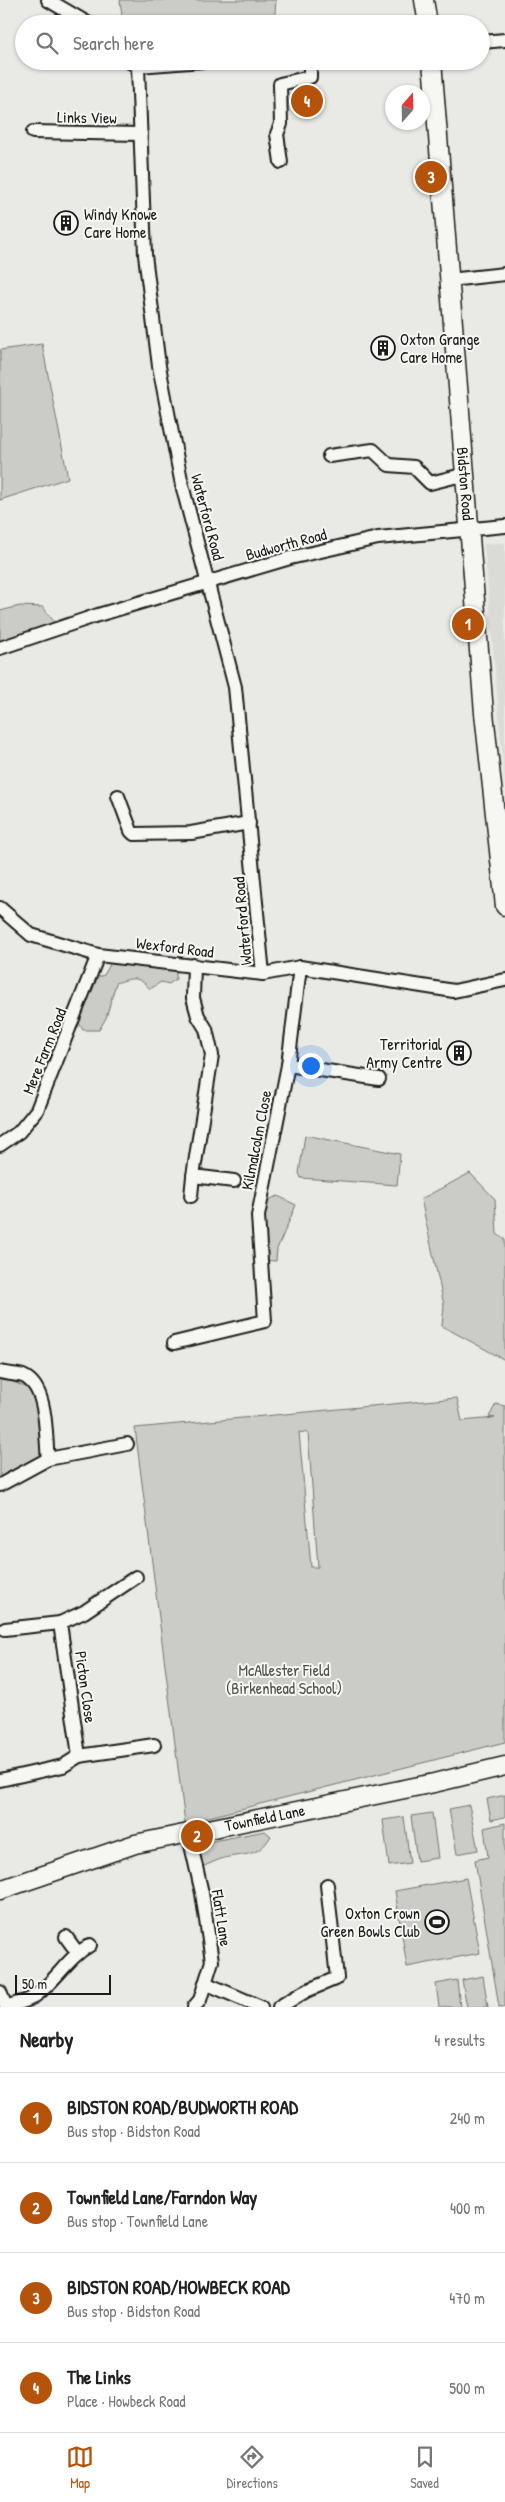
<!DOCTYPE html>
<meta charset="utf-8">
<style>
:root{--surface:#fff;--page:#f2f2f2;--text:#222;--muted:#767676;--line:#e0e0e0;--accent:#b45309}
body{margin:0;font-family:"Patrick Hand",sans-serif;background:var(--page);color:var(--text)}
.compass{position:absolute;left:385px;top:85px;width:45px;height:45px;border-radius:50%;background:var(--surface);box-shadow:0 1px 4px #0004;rotate:20deg}
.scale{position:absolute;left:15px;bottom:12px;width:96px;box-sizing:border-box;padding-left:5px;border:2px solid #1c1c1c;border-top:0;font-size:14px;line-height:18px;white-space:nowrap;color:#1c1c1c;-webkit-text-stroke:4px #f6f6f2;paint-order:stroke}
.you{position:absolute;left:310px;top:1065px;width:18px;height:18px;margin:-12px;border:4px solid #fff;border-radius:50%;background:#1a73e8;box-shadow:0 0 0 8px #1a73e833}
.badge{display:grid;place-items:center;width:32px;height:32px;border-radius:50%;background:var(--accent);color:#fff;font-size:16px;font-weight:700}
.pin{position:absolute;translate:-50% -50%;border:2px solid #fff;box-shadow:0 1px 5px #0006}
.list{margin:0;padding:0;list-style:none}
h2{display:flex;justify-content:space-between;align-items:center;height:65px;margin:0;padding:0 20px;font-size:21px}
h2 small{font-size:16px;font-weight:400;color:var(--muted)}
.list li{display:grid;grid-template-columns:32px 1fr auto;gap:15px;align-items:center;box-sizing:border-box;height:90px;padding:0 20px;border-top:1px solid var(--line)}
.list b{display:block;font-size:19px;white-space:nowrap}
.list p{margin:0;font-size:16px;white-space:nowrap;color:var(--muted)}
.list em{font-size:16px;font-style:normal;color:var(--muted)}
.icon{flex:none;width:28px;height:28px;fill:none;stroke:currentColor;stroke-width:2;stroke-linecap:round;stroke-linejoin:round}
.map{position:relative;flex:none;width:505px;height:2007px;overflow:hidden}
.search{position:absolute;background:var(--surface);box-shadow:0 1px 4px #0004;left:15px;right:15px;top:15px;height:55px;display:flex;align-items:center;gap:12px;box-sizing:border-box;padding:0 18px;border-radius:28px;color:var(--muted);font-size:19px}
.sheet{height:425px;background:var(--surface)}
nav{display:flex;justify-content:space-around;align-items:center;box-sizing:border-box;height:70px;border-top:1px solid var(--line);background:var(--surface);font-size:14px;color:var(--muted)}
nav a{display:grid;justify-items:center;gap:2px}
nav .on{color:var(--accent)}
.map>svg:first-child{display:block}
.built{fill:#dadad6}
.green{fill:#cbcbc7;stroke:#747472;fill-rule:evenodd}
.lines{fill:none;stroke-linecap:round;stroke-linejoin:round}
.street-casing{stroke:#1c1c1c;stroke-width:16}
.secondary-casing{stroke:#1c1c1c;stroke-width:21}
.street{stroke:#f6f6f2;stroke-width:12}
.secondary{stroke:#f6f6f2;stroke-width:18}
.labels{text-anchor:middle;dominant-baseline:central;stroke-width:4;stroke-linejoin:round;paint-order:stroke}
.street-label{font-size:16px;fill:#1c1c1c;stroke:#f6f6f2}
.poi-label{font-size:16px;fill:#1c1c1c;stroke:#f6f6f2;text-anchor:start}
.park-label{font-size:16px;fill:#51514f;stroke:#f6f6f2}
</style>
<div class="map">
<svg width="505" height="2007" viewBox="0 0 505 2007">
<rect width="100%" height="100%" fill="#e9e9e5"/>
<filter id="ink" filterUnits="userSpaceOnUse"><feTurbulence type="fractalNoise" baseFrequency=".02" numOctaves="2"/><feDisplacementMap in="SourceGraphic" scale="10" xChannelSelector="R" yChannelSelector="G"/><feConvolveMatrix kernelMatrix="1 2 1 2 8 2 1 2 1" color-interpolation-filters="sRGB"/></filter>
<g filter="url(#ink)">
<polygon class="built" points="505,543 505,786 484,544"/>
<g class="green">
<polygon points="120,0 276,0 274,24 123,24"/>
<polygon points="42,344 68,478 0,500 0,350"/>
<polygon points="20,606 43,607 58,627 23,649 8,645 0,649 0,611"/>
<path d="M 112,961 L 176,967 L 176,979 L 169,984 L 161,982 L 150,989 C 138,975 132,978 116,983 L 106,1018 L 99,1030 L 83,1030 L 79,1023 L 94,978 L 104,975 Z"/>
<polygon points="305,1135 400,1154 397,1185 301,1178 299,1173"/>
<polygon points="470,1173 495,1199 497,1234 505,1240 505,1360 442,1326 444,1305 421,1199"/>
<polygon points="278,1196 296,1205 277,1249 276,1261 261,1260 263,1202"/>
<path d="M 0,1377 L 31,1389 C 37,1405 50,1448 35,1461 C 26,1469 11,1474 0,1479 Z"/>
<path d="M 457,1398 L 462,1421 L 495,1418 L 489,1417 L 496,1404 L 505,1406 L 505,1742 L 185,1823 L 135,1428 ZM 299,1432 L 308,1433 L 318,1567 L 311,1567 Z"/>
<polygon points="505,1795 505,1817 491,1820 487,1799"/>
<polygon points="469,1805 478,1850 457,1854 449,1809"/>
<polygon points="432,1813 438,1858 417,1861 411,1816"/>
<polygon points="404,1817 410,1863 389,1866 383,1820"/>
<polygon points="505,1823 505,2007 499,2007 475,1860 488,1857 484,1828"/>
<path d="M 265,1831 L 271,1836 C 258,1858 245,1853 224,1858 C 217,1860 209,1864 202,1867 L 197,1853 L 208,1842 Z"/>
<polygon points="466,1878 480,1953 407,1967 395,1891"/>
<polygon points="483,1976 488,2007 467,2007 462,1980"/>
<polygon points="457,1980 460,2007 439,2007 436,1984"/>
</g>
<g class="lines">
<g class="street-casing">
<g id="street">
<polyline points="48,0 89,24"/>
<polyline points="481,42 505,40"/>
<polyline points="128,61 138,66 203,61"/>
<polyline points="138,66 145,255 159,366 182,485 235,687 263,974"/>
<polyline points="33,132 141,134"/>
<polyline points="281,162 277,134 281,124 280,84 310,77 310,61"/>
<polyline points="449,280 505,274"/>
<polyline points="329,456 373,450 389,465 414,467 430,483 466,474"/>
<polyline points="0,648 98,615 290,558 378,538 505,526"/>
<polyline points="118,796 131,831 134,834 191,833 249,823"/>
<polyline points="0,908 31,935 98,955 263,974 300,967 454,991 505,980"/>
<polyline points="194,965 193,998 198,1016 206,1029 212,1055 193,1176 234,1181"/>
<polyline points="288,1065 379,1079"/>
<polyline points="0,1145 19,1132 37,1110 98,955"/>
<polyline points="191,1196 193,1176"/>
<polyline points="174,1343 265,1321 258,1216 288,1065 300,967"/>
<path d="M 0,1372 C 7,1374 17,1374 23,1376 C 49,1387 45,1437 48,1459"/>
<polyline points="0,1485 48,1459 127,1444"/>
<polyline points="60,1623 79,1756"/>
<polyline points="5,1629 60,1623 84,1612 136,1577"/>
<polyline points="0,1780 63,1766 79,1756 154,1745"/>
<polyline points="188,1832 202,1893 212,1961 200,2000 194,2007"/>
<polyline points="66,1937 77,1952"/>
<polyline points="205,1983 261,2007"/>
<polyline points="0,1992 6,2007"/>
<path d="M 6,2007 C 15,2003 28,2002 35,1996 C 56,1981 68,1957 90,1945"/>
<polyline points="279,2007 306,1991 337,1978 327,1885"/>
</g>
</g>
<g class="secondary-casing">
<g id="secondary">
<polyline points="424,0 428,24"/>
<path id="s1" d="M 432,61 L 484,713 L 505,906"/>
<path id="s2" d="M 0,1890 L 135,1844 L 434,1783 L 505,1766"/>
</g>
</g>
<use href="#street" class="street"/>
<use href="#secondary" class="secondary"/>
</g>
</g>
<defs>
<g id="building-ring" transform="scale(1.25)"><circle r="9.5" fill="#f6f6f2" stroke="#1c1c1c" stroke-width="1.5"/><path d="M-4-6H4V6H1V3H-1V6H-4ZM-2.5-4.3h1.7v1.8h-1.7ZM.8-4.3h1.7v1.8H.8ZM-2.5-1h1.7V.8h-1.7ZM.8-1h1.7V.8H.8Z" fill="#1c1c1c"/></g>
<g id="stadium-ring" transform="scale(1.25)"><circle r="9.5" fill="#f6f6f2" stroke="#1c1c1c" stroke-width="1.5"/><path d="M0-5a6.5 5 0 1 0 0 10a6.5 5 0 1 0 0-10ZM-3.5-1.8h7v3.6h-7Z" fill="#1c1c1c"/></g>
</defs>
<g fill-rule="evenodd">
<use href="#building-ring" x="66" y="223"/>
<use href="#building-ring" x="383" y="348"/>
<use href="#building-ring" x="459" y="1053"/>
<use href="#stadium-ring" x="437" y="1922"/>
</g>
<g class="labels">
<g class="street-label">
<text transform="translate(87 117) rotate(1)">Links View</text>
<text stroke="none"><textPath href="#s1" startOffset="424">Bidston Road</textPath></text>
<text transform="translate(208 517) rotate(75)">Waterford Road</text>
<text transform="translate(286 544) rotate(-15)">Budworth Road</text>
<text transform="translate(242 921) rotate(-95)">Waterford Road</text>
<text transform="translate(175 947) rotate(7)">Wexford Road</text>
<text transform="translate(44 1051) rotate(-68)">Mere Farm Road</text>
<text transform="translate(256 1140) rotate(-79)">Kilmalcolm Close</text>
<text transform="translate(86 1687) rotate(82)">Picton Close</text>
<text stroke="none"><textPath href="#s2" startOffset="275">Townfield Lane</textPath></text>
<text transform="translate(222 1918) rotate(81)">Flatt Lane</text>
</g>
<g class="poi-label">
<text x="84" y="214">Windy Knowe<tspan x="84" dy="18">Care Home</tspan></text>
<text x="400" y="339">Oxton Grange<tspan x="400" dy="18">Care Home</tspan></text>
<text x="442" y="1044" text-anchor="end">Territorial<tspan x="442" dy="18">Army Centre</tspan></text>
<text x="420" y="1913" text-anchor="end">Oxton Crown<tspan x="420" dy="18">Green Bowls Club</tspan></text>
</g>
<g class="park-label">
<text x="284" y="1670">McAllester Field<tspan x="284" dy="18">(Birkenhead School)</tspan></text>
</g>
</g>
</svg>
<svg class="compass" viewBox="-18 -18 36 36"><path d="M0-13l5 13h-10z" fill="#e53935"/><path d="M0 13l5-13h-10z" fill="#767676"/></svg>
<div class="scale">50 m</div>
<div class="you"></div>
<div class="pin badge" style="left:468px;top:624px">1</div>
<div class="pin badge" style="left:197px;top:1836px">2</div>
<div class="pin badge" style="left:431px;top:177px">3</div>
<div class="pin badge" style="left:307px;top:101px">4</div>
<div class="search"><svg class="icon" aria-label="search" viewBox="0 0 24 24"><circle cx="10" cy="10" r="6"/><path d="M15 15l6 6"/></svg>Search here</div>
</div>
<section class="sheet">
<h2>Nearby<small>4 results</small></h2>
<ul class="list">
<li><span class="badge">1</span><div><b>BIDSTON ROAD/BUDWORTH ROAD</b><p>Bus stop · Bidston Road</p></div><em>240 m</em></li>
<li><span class="badge">2</span><div><b>Townfield Lane/Farndon Way</b><p>Bus stop · Townfield Lane</p></div><em>400 m</em></li>
<li><span class="badge">3</span><div><b>BIDSTON ROAD/HOWBECK ROAD</b><p>Bus stop · Bidston Road</p></div><em>470 m</em></li>
<li><span class="badge">4</span><div><b>The Links</b><p>Place · Howbeck Road</p></div><em>500 m</em></li>
</ul>
</section>
<nav>
<a class="on"><svg class="icon" aria-label="map" viewBox="0 0 24 24"><path d="M3 6l6-2 6 2 6-2v14l-6 2-6-2-6 2zM9 4v14M15 6v14"/></svg>Map</a>
<a><svg class="icon" aria-label="directions" viewBox="0 0 24 24"><path d="M12 3l9 9-9 9-9-9zM9 14v-3h6M13 9l2 2-2 2"/></svg>Directions</a>
<a><svg class="icon" aria-label="saved" viewBox="0 0 24 24"><path d="M7 4h10v16l-5-4-5 4z"/></svg>Saved</a>
</nav>
